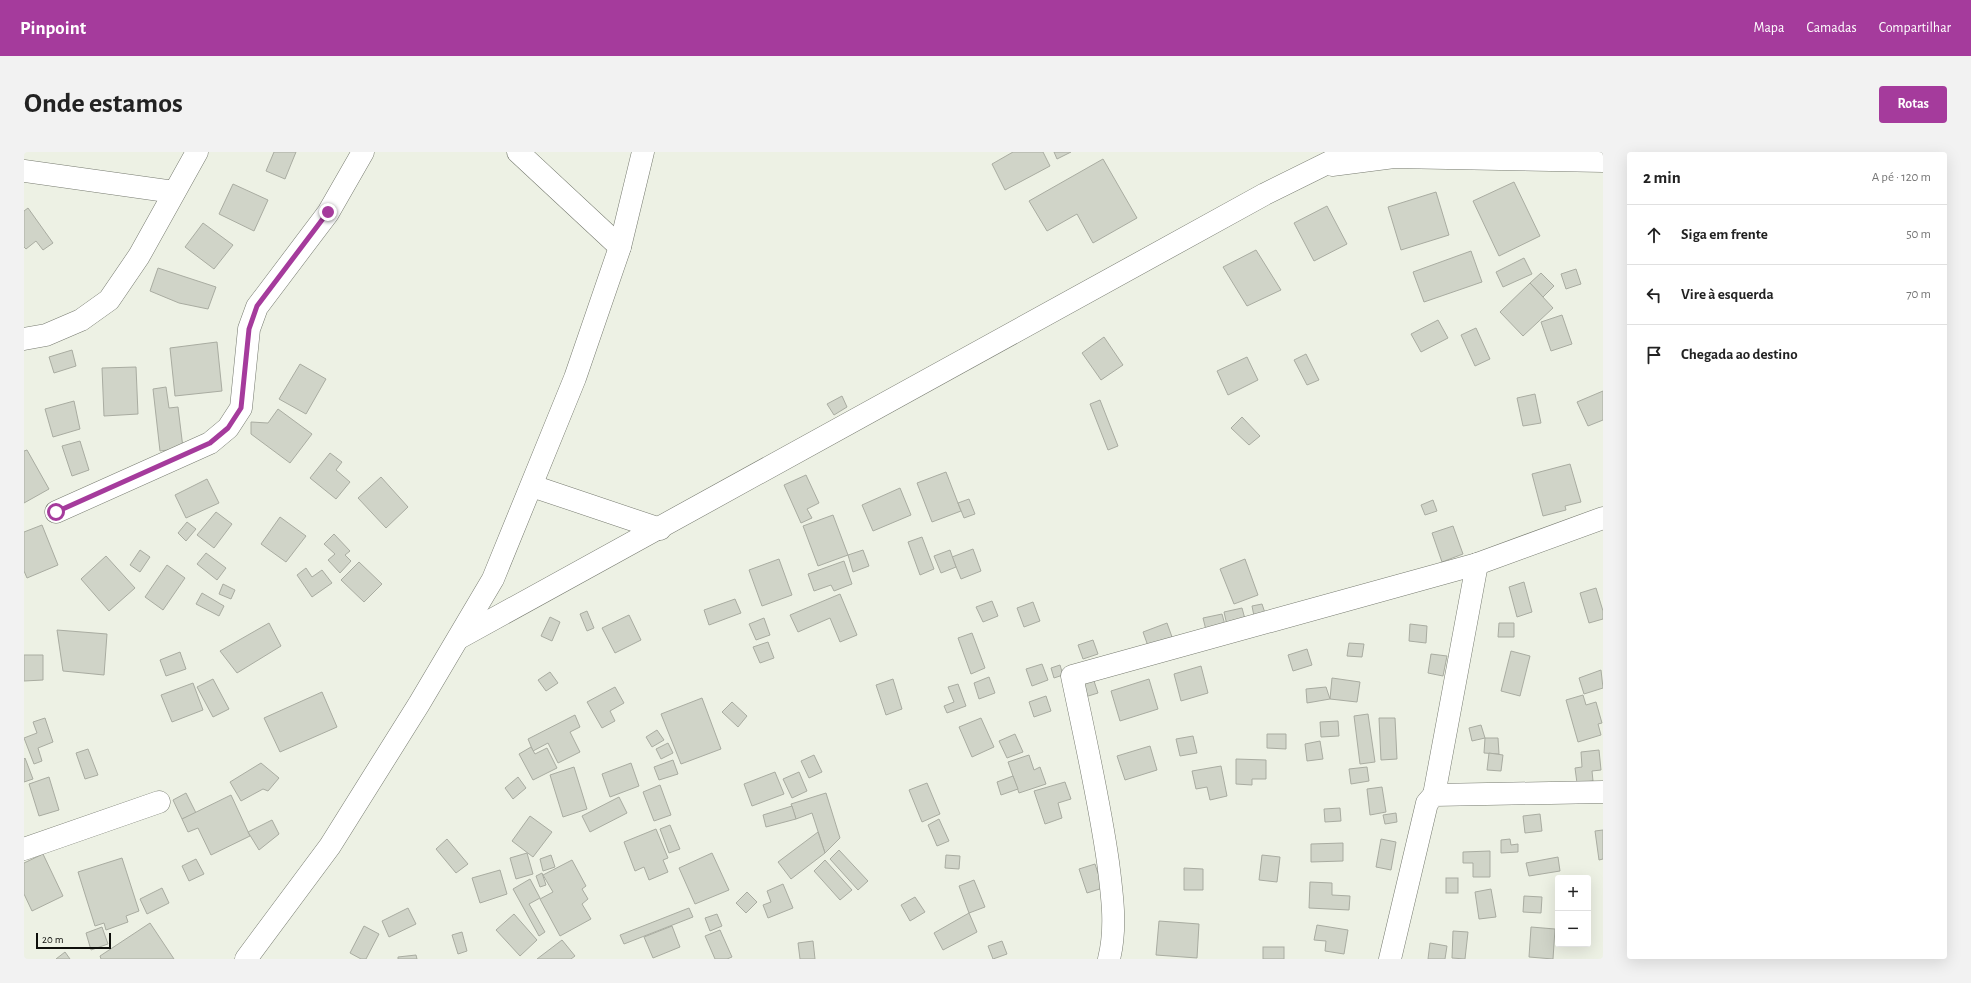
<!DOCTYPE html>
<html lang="pt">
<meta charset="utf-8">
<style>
:root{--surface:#fff;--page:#f2f2f2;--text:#222;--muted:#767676;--line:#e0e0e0;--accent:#a53b9c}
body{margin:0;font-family:"Alegreya Sans",sans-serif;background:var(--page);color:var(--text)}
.controls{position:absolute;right:12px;bottom:12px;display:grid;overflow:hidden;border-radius:4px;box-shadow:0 4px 16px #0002}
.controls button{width:36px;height:36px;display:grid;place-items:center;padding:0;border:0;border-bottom:1px solid var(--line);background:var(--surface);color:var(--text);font:20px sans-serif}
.scale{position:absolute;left:12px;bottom:10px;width:75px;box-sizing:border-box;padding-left:4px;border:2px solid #0e0f0b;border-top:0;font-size:11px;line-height:14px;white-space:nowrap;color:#0e0f0b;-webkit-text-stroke:3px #edf1e4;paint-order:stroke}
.stop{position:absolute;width:12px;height:12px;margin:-9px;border:3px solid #a53b9c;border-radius:50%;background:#fff}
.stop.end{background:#a53b9c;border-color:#fff;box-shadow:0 1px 4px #0008}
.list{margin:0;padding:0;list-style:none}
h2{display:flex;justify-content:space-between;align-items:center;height:52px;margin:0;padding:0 16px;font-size:17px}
h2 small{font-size:13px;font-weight:400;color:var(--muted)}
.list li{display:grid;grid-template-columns:26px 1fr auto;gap:12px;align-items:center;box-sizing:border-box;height:60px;padding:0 16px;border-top:1px solid var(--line)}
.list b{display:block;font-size:15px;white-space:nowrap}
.list em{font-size:13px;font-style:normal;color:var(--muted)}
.icon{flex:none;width:22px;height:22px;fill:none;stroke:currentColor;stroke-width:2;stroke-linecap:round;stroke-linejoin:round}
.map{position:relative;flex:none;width:1579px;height:807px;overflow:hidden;border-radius:4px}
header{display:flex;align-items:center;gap:24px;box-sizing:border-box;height:56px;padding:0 20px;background:var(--accent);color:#fff}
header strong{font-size:19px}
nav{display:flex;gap:22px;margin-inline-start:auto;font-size:14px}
.intro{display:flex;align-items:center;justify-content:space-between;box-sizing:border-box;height:96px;padding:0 24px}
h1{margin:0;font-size:28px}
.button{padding:10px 18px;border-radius:4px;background:var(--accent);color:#fff;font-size:14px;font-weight:700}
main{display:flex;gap:24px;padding:0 24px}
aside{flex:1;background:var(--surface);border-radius:4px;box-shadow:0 4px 16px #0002}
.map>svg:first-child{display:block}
.building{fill:#d0d4c8;stroke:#a9aca1}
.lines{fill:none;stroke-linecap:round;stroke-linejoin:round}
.minor-casing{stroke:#777b70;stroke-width:23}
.highway-casing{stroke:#777b70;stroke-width:23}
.minor{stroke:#fff;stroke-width:22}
.highway{stroke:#fff;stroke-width:22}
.route{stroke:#a53b9c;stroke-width:5}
</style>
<header>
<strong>Pinpoint</strong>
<nav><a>Mapa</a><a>Camadas</a><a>Compartilhar</a></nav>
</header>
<div class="intro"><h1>Onde estamos</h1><a class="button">Rotas</a></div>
<main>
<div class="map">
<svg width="1579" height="807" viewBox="0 0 1579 807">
<rect width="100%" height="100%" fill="#edf1e4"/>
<g class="building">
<polygon points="250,0 272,0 261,27 242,19"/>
<polygon points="989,0 1019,0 1026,14 981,38 968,12"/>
<polygon points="1030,0 1047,0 1033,7"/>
<polygon points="1079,7 1113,66 1069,91 1053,62 1023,79 1005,49"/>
<polygon points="1490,30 1516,84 1475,104 1449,49"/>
<polygon points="209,32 244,48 230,79 195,62"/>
<polygon points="1412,40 1425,83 1377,98 1364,55"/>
<polygon points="1303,54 1323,92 1290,109 1270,71"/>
<polygon points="4,56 29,91 19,98 12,89 2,97 0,95 0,59"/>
<polygon points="179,71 209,93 190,117 161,95"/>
<polygon points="1232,98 1257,138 1223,154 1199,115"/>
<polygon points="1447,99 1458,130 1400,150 1389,120"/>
<polygon points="1500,106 1508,122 1479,135 1472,120"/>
<polygon points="134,116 192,135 184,157 155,151 126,139"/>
<polygon points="1552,117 1557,132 1542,137 1537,122"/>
<polygon points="1517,121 1530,134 1519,145 1506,131"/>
<polygon points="1506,131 1529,156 1499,184 1476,160"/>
<polygon points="1538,163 1548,192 1527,199 1517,170"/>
<polygon points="1414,168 1424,186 1397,200 1387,182"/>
<polygon points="1452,176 1466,207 1451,214 1437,183"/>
<polygon points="1080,185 1099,213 1077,228 1058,201"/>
<polygon points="193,190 198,239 151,244 146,196"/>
<polygon points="48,198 52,214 30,221 25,205"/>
<polygon points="1282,202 1295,228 1283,233 1270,208"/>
<polygon points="1223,205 1234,228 1204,243 1193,219"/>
<polygon points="276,212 302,227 282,262 255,247"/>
<polygon points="112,215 114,262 80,264 78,216"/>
<polygon points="142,235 145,256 154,255 159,296 136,299 129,237"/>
<polygon points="1579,239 1579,268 1564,274 1553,250"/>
<polygon points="1511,242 1517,271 1499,274 1493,246"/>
<polygon points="818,244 823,255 810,263 803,252"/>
<polygon points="1076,248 1094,294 1084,298 1066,252"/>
<polygon points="50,249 56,277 29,285 21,257"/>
<polygon points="254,257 288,282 266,311 227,282 227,270 244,271"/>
<polygon points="1218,265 1236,284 1225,293 1207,276"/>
<polygon points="56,289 65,318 48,324 38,294"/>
<polygon points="3,298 25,337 0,351 0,299"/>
<polygon points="306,301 318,310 312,318 326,330 312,347 286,326"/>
<polygon points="1546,312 1557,350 1541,354 1542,358 1519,364 1508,322"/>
<polygon points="922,320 937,359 908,370 893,331"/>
<polygon points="782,323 795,351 783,357 788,366 777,371 760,333"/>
<polygon points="357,325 384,355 362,376 334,346"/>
<polygon points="183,327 195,351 162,366 151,343"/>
<polygon points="876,336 887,363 849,379 838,353"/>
<polygon points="945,347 951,362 940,366 934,351"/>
<polygon points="1409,348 1413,359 1401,363 1397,353"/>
<polygon points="192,360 208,372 190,396 173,383"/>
<polygon points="809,363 824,403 794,414 779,374"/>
<polygon points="256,365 282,384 262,410 237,392"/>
<polygon points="163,370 172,377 162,389 154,381"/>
<polygon points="18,373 34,413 3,426 0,419 0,380"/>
<polygon points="1429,374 1439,402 1418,410 1408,381"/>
<polygon points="310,382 326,399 321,403 327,409 316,421 304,408 311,402 300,392"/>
<polygon points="898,385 910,417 896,423 884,390"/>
<polygon points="949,397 957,419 937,427 928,405"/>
<polygon points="116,398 126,405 116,420 106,413"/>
<polygon points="839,398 845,414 829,420 824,403"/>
<polygon points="926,398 932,415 917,421 910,404"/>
<polygon points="182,401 202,416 193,428 173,412"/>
<polygon points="82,404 111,436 85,459 57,427"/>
<polygon points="755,407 768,443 738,454 725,418"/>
<polygon points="1221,407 1234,443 1210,452 1196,417"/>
<polygon points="820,409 828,432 810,439 807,433 790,439 784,422"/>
<polygon points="335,410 358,432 340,450 317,428"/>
<polygon points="143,413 161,426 139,458 121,445"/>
<polygon points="282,416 288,425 298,418 308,431 288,445 273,423"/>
<polygon points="1500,430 1508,460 1493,465 1485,435"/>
<polygon points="199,432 211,438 207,447 195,442"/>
<polygon points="1572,436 1579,459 1579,467 1565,471 1556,441"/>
<polygon points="178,441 200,454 195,464 172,452"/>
<polygon points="816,442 833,483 816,490 806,466 774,480 766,463"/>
<polygon points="711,447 717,461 685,473 680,458"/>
<polygon points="968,449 974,464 959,470 952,455"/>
<polygon points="1009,450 1016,469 1000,475 993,456"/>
<polygon points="1238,452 1241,461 1230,464 1228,454"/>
<polygon points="1218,456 1221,467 1203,473 1200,460"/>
<polygon points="563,459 570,476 563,479 556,462"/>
<polygon points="1198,462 1201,473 1182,478 1179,466"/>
<polygon points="605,463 617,488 591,501 578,476"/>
<polygon points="526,465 536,470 528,489 517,484"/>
<polygon points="740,466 746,483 732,488 725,472"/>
<polygon points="245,471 257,494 213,521 196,499"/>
<polygon points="1143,471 1148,485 1124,494 1119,480"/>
<polygon points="1475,471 1490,471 1490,485 1474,485"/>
<polygon points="1386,472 1403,474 1402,491 1385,489"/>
<polygon points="33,478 83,482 80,523 39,519"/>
<polygon points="948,481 961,516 947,522 934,486"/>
<polygon points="1069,488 1074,502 1059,507 1054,493"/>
<polygon points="744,490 750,506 736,511 729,495"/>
<polygon points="1325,491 1340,492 1338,505 1323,504"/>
<polygon points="1283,497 1288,513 1269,519 1264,503"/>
<polygon points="1487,499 1506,504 1496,544 1477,539"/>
<polygon points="156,500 162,517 142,524 136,508"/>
<polygon points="1407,502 1423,504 1419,524 1404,521"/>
<polygon points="0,503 19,503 19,528 0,529"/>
<polygon points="1018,512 1024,528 1008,534 1002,517"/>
<polygon points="1036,513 1039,523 1030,526 1027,516"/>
<polygon points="1177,514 1184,541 1157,549 1150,522"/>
<polygon points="1577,518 1579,536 1560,542 1555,526"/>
<polygon points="526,520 534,531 522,539 514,528"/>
<polygon points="965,525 971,541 955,547 950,531"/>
<polygon points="1069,526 1074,541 1061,545 1056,530"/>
<polygon points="1308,526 1336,530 1333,550 1306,547"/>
<polygon points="189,527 205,557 189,565 173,535"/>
<polygon points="869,527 878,557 862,563 852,533"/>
<polygon points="1125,527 1134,557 1096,569 1087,539"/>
<polygon points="169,531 179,558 148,570 137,543"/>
<polygon points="934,532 942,554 923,561 920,554 930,550 924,535"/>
<polygon points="591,535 600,551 586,559 591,569 578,576 563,550"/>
<polygon points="1302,535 1306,547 1283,551 1282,537"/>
<polygon points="298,540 313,575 256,600 240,566"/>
<polygon points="1559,543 1562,553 1572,550 1578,571 1574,572 1577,583 1554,590 1542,548"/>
<polygon points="1022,544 1027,559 1010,565 1005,550"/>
<polygon points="678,546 697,597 657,612 637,562"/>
<polygon points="708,550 723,564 714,575 698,560"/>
<polygon points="1344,562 1351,610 1336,612 1330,564"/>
<polygon points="551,563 556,575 546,580 556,600 534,611 524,591 509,599 504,587"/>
<polygon points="21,566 29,590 14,596 18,609 10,612 0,586 13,581 9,570"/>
<polygon points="957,566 970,595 948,605 935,575"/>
<polygon points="1355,566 1371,566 1373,607 1357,608"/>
<polygon points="1314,569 1315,584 1297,585 1296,570"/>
<polygon points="1457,573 1461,586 1448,589 1445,576"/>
<polygon points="633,578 640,588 628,595 622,585"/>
<polygon points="991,582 999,600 983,606 975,589"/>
<polygon points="1243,582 1262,582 1262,597 1243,596"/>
<polygon points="1169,584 1173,601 1156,604 1152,587"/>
<polygon points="1461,586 1474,586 1475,602 1460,601"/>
<polygon points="1296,589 1299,607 1283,609 1281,592"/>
<polygon points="644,591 649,601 637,607 632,597"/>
<polygon points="1126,594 1133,618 1101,628 1093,604"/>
<polygon points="507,595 511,602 523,596 533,616 509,628 495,602"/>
<polygon points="64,597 74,623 61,627 52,601"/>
<polygon points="1575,598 1577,618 1568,619 1569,629 1553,631 1551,616 1558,615 1557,600"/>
<polygon points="1465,601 1479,603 1477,619 1463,618"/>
<polygon points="790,603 798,620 785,626 777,609"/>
<polygon points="1005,603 1010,618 1016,615 1022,632 995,641 984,610"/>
<polygon points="1,606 9,627 0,630 0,607"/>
<polygon points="1212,607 1242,608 1242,627 1228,627 1228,633 1212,632"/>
<polygon points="649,608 654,622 635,628 630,615"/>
<polygon points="237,611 255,626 244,639 239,637 217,649 206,630"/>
<polygon points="607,611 615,634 586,645 578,622"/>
<polygon points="1197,614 1203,644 1186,648 1183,635 1172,637 1168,619"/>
<polygon points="550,615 563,657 539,665 526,623"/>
<polygon points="1343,615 1345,629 1327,632 1325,617"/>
<polygon points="751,620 760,642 728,654 720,632"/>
<polygon points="775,620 783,639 768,646 759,627"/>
<polygon points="989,624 994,637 977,643 973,630"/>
<polygon points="25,625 35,658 15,664 5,632"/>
<polygon points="494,625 502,636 489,647 481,636"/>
<polygon points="1041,630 1047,647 1034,651 1038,666 1021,672 1010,639"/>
<polygon points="903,631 916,662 898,670 885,638"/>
<polygon points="636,633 647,663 630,669 619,640"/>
<polygon points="1358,635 1362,660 1346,663 1343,637"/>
<polygon points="162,641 172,661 158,667 149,648"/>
<polygon points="802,641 816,686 801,701 788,661 772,667 767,652"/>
<polygon points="207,643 226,684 187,703 174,676 164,680 158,667"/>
<polygon points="595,645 603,661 566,680 558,664"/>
<polygon points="768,654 772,667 742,675 739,663"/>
<polygon points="1316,656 1317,669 1301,670 1300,657"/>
<polygon points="1372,661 1373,670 1361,672 1359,663"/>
<polygon points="1516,662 1518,679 1501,681 1499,664"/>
<polygon points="506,664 528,680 509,705 488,689"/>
<polygon points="915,667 925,689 913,694 904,673"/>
<polygon points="248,668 255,682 235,698 224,680"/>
<polygon points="646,673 656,697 645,701 636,677"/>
<polygon points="632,677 644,706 639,708 644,720 625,728 620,715 611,719 600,690"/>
<polygon points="1579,678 1579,707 1575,708 1571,679"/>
<polygon points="794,680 801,701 767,727 754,710"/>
<polygon points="423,687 444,712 432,721 412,697"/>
<polygon points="1357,687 1372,690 1367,718 1352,715"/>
<polygon points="1486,687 1487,693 1494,692 1494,700 1477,701 1477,688"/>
<polygon points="1319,691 1319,709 1287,710 1287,692"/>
<polygon points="815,698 844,729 834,738 806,707"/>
<polygon points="1466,699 1466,725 1449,725 1449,711 1439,711 1439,700"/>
<polygon points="503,701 509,722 492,727 486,706"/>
<polygon points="688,701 705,738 671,752 655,716"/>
<polygon points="19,702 39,744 8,759 0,742 0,711"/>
<polygon points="527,703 531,715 519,719 516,707"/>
<polygon points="922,703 936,704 935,717 921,716"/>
<polygon points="1238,703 1256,705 1253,730 1235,728"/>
<polygon points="1534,705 1536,719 1505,724 1502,711"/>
<polygon points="98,706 115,759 102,764 104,770 82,778 80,771 71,774 54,720"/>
<polygon points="172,707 180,722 165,729 158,714"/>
<polygon points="548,708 562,734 558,737 564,747 558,752 567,767 536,784 516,747 529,740 519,723"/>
<polygon points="801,708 828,738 816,748 790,719"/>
<polygon points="1071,712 1079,736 1063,741 1055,717"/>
<polygon points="1160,716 1179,717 1179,738 1160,738"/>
<polygon points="476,718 483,742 456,751 448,726"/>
<polygon points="518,721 522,733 516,735 512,724"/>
<rect x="1422" y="726" width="12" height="15"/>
<polygon points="506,727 516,746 505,752 521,780 515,784 489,737"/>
<polygon points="950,728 961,755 945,761 935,734"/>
<polygon points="1286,730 1308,731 1308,743 1326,744 1325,758 1285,756"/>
<polygon points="759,732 769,756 744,766 739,753 747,750 743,739"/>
<polygon points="138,736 145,751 123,762 116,747"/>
<polygon points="1467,737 1472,765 1455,767 1451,740"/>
<polygon points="723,740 733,750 722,761 712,751"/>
<polygon points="1500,744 1518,745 1517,761 1499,760"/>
<polygon points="891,745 901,760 886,769 877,753"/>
<polygon points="384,756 392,772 365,785 358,769"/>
<polygon points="665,756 669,765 600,792 596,783"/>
<polygon points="945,761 953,780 919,798 910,781"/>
<polygon points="490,762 513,788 496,804 472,778"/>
<polygon points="693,762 698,774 686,779 681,766"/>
<polygon points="1135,769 1175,772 1173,806 1132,803"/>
<polygon points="126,771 150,807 77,807 76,804"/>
<polygon points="1293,773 1324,778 1320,802 1301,799 1302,789 1290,788"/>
<polygon points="340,774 355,782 342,807 337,807 326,801"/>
<polygon points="648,774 656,795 629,806 620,785"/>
<polygon points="78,775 84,792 67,798 62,781"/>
<polygon points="1507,775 1531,777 1529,807 1505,805"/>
<polygon points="696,778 708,805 703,807 691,807 681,784"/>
<polygon points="1429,779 1444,780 1441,807 1428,806"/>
<polygon points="438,780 443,799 434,802 428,783"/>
<polygon points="538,788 551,804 547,807 513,807"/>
<polygon points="789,789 791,807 776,807 774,791"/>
<polygon points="978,789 983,802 969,807 964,794"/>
<polygon points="1406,791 1423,794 1421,807 1404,807"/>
<rect x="1239" y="795" width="21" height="12"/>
<polygon points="41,800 46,807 32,807"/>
<polygon points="392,803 393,807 374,807 374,805"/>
</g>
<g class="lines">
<g class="minor-casing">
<g id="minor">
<polyline points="494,0 596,95"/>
<polyline points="1308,13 1370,5 1579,9"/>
<polyline points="0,19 150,40"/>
<polyline points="0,187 22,183 57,168 85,148 115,104 173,0"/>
<polyline points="508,334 636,377"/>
<polyline points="32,360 186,291 204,276 217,256 225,177 233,155 304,61 339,0"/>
<polyline points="435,486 1241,42 1326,0"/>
<polyline points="1410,643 1453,412"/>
<polyline points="0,697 135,650"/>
<path d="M 1085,807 C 1093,775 1088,742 1084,710 C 1075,647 1061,586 1048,524 L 1453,412 L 1579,366"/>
<polyline points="1366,807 1403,651 1410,643 1579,640"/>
</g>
</g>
<g class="highway-casing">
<polyline id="highway" points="222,807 306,694 395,552 469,427 551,226 596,95 619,0"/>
</g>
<use href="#minor" class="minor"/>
<use href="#highway" class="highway"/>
</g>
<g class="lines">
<polyline class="route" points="32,360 186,291 204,276 217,256 225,177 233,154 304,60"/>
</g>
</svg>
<div class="controls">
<button>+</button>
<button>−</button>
</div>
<div class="scale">20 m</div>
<div class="stop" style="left:32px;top:360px"></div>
<div class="stop end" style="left:304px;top:60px"></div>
</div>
<aside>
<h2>2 min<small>A pé · 120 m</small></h2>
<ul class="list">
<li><svg class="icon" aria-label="ahead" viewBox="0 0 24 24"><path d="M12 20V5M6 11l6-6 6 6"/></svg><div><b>Siga em frente</b></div><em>50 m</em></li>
<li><svg class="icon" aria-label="left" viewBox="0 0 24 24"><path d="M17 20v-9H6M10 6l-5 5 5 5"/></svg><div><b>Vire à esquerda</b></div><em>70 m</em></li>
<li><svg class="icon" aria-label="arrive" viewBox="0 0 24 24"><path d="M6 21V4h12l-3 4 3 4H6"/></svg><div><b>Chegada ao destino</b></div></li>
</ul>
</aside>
</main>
